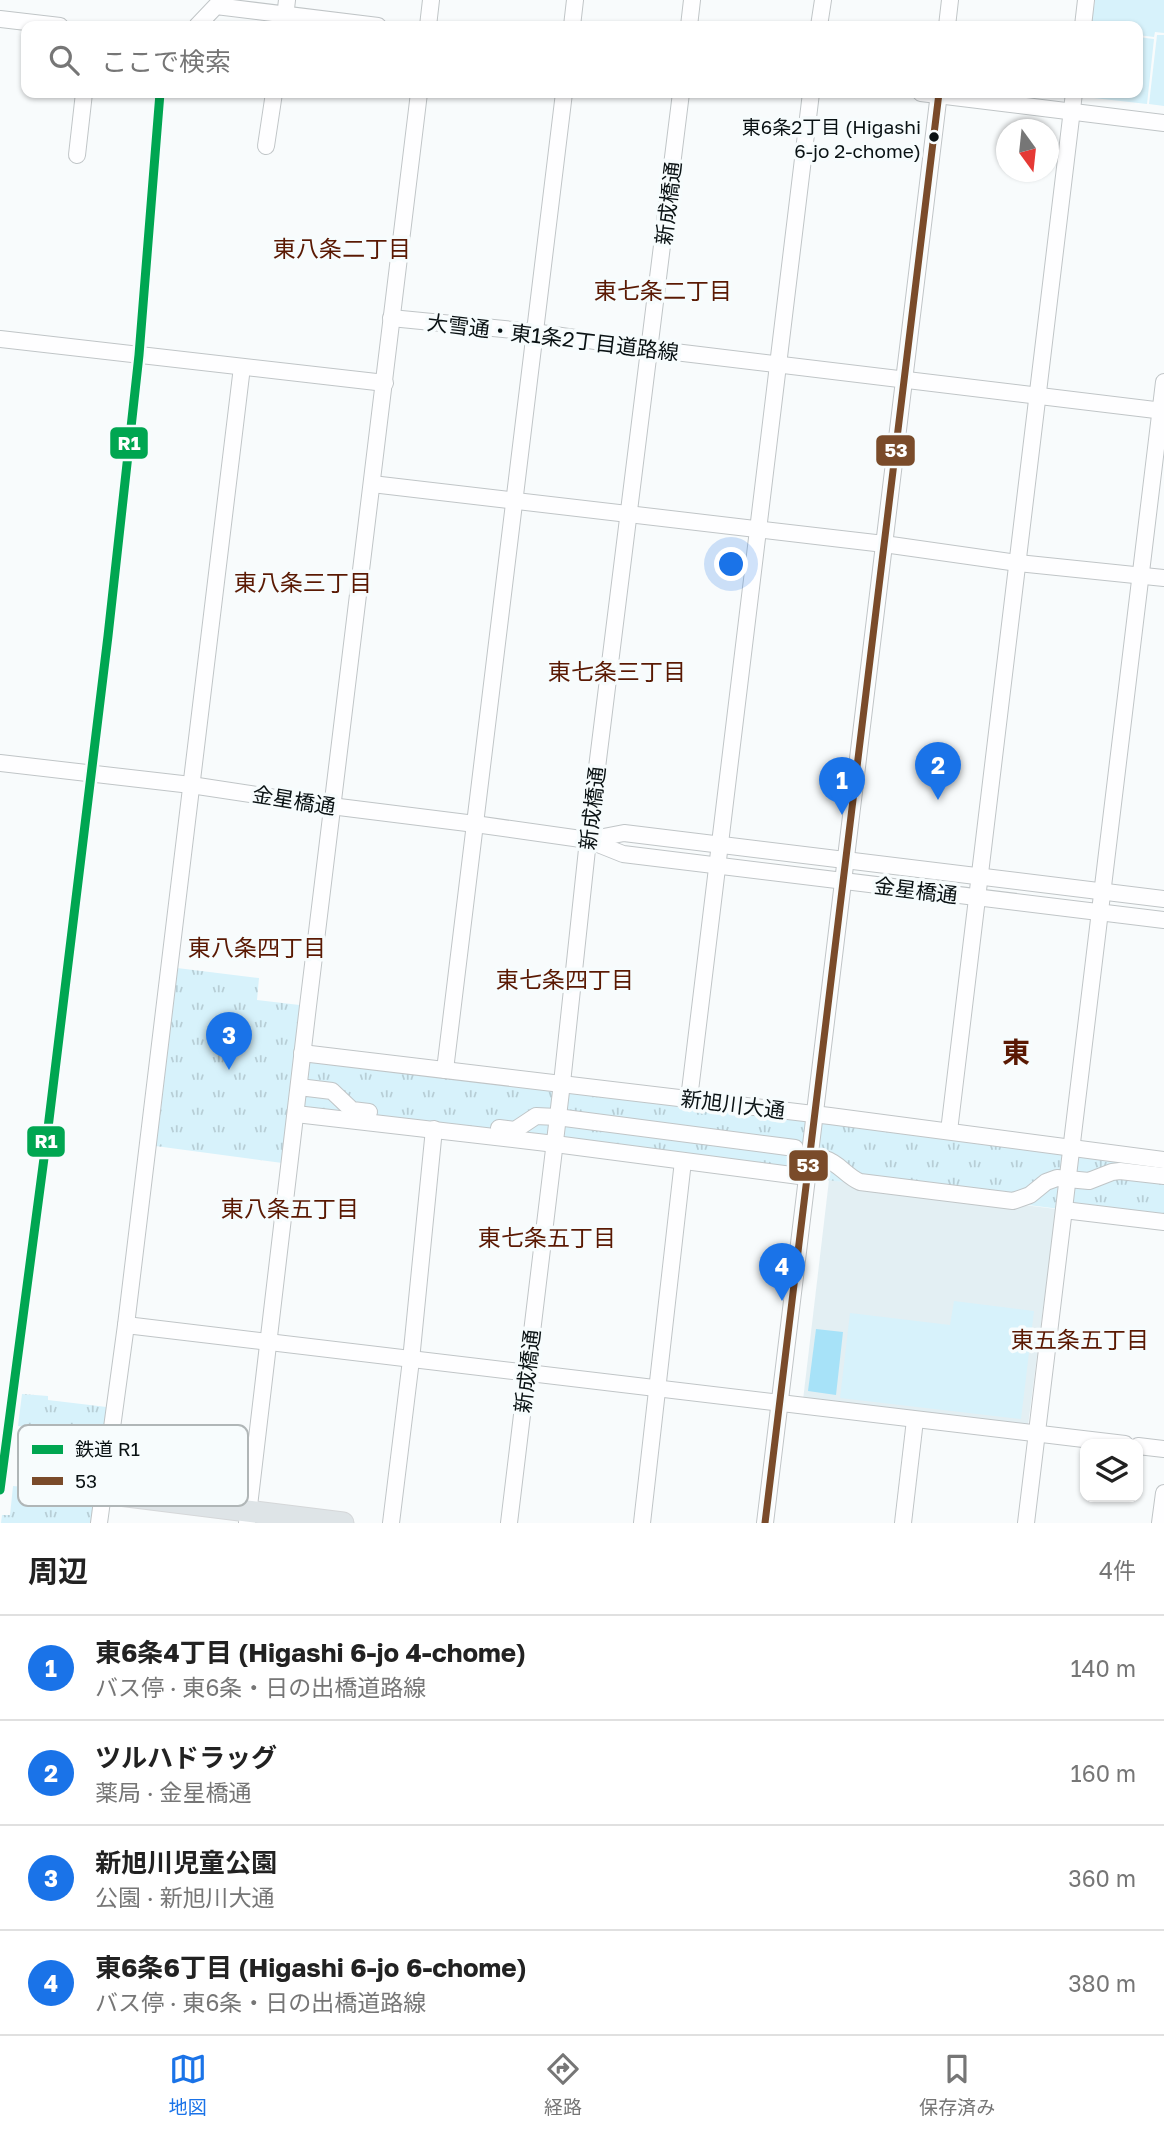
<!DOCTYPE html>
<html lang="ja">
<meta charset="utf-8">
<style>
:root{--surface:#fff;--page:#f2f2f2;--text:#222;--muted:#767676;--line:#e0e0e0;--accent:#1a73e8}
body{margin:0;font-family:"Golos Text","Noto Sans JP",sans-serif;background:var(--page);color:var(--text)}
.controls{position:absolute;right:21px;bottom:21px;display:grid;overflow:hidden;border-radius:14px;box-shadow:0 2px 5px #0004}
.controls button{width:63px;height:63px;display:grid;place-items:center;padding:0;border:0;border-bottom:2px solid var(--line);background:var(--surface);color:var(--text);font:35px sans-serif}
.compass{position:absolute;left:996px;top:119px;width:63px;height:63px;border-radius:50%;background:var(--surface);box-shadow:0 2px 5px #0004;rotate:165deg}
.you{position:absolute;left:732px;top:565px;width:24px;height:24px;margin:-18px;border:5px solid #fff;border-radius:50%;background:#1a73e8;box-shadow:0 0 0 10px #1a73e833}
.badge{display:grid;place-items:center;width:46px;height:46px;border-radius:50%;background:var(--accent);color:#fff;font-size:23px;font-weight:700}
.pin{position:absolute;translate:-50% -58px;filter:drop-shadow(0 2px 4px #0008)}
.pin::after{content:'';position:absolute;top:37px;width:24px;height:21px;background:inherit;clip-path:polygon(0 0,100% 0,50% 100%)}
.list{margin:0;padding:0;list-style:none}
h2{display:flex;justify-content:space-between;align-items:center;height:91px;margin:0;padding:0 28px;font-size:30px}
h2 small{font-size:23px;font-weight:400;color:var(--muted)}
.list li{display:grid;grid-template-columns:46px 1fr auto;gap:21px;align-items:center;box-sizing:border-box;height:105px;padding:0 28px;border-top:2px solid var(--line)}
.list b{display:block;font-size:26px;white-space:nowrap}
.list p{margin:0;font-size:23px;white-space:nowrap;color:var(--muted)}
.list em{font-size:23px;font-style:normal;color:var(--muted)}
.icon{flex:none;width:38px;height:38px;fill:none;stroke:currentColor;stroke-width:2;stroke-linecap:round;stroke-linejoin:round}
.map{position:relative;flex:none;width:1164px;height:1523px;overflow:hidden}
.search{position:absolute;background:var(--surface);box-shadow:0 2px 5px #0004;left:21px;right:21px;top:21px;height:77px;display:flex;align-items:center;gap:18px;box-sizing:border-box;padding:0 24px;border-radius:14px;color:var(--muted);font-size:26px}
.sheet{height:511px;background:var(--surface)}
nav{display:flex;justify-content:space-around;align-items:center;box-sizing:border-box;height:98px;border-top:2px solid var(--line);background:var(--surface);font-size:19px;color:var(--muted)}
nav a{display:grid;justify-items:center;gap:4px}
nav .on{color:var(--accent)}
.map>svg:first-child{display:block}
.built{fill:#e3eff3}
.grass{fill:url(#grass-tufts)}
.pitch{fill:#d7f2fb}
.water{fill:#a7e2f8}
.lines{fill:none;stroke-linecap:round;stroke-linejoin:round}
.minor-casing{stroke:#c0c5c7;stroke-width:18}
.major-casing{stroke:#d5d7d9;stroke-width:23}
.minor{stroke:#fefeff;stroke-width:16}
.major{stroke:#dee4e7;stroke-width:21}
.bus-1-casing{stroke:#f7fcfd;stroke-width:12}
.bus-1{stroke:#7a4b2a;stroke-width:7}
.rail-1-casing{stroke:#f7fcfd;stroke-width:14}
.rail-1{stroke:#00a651;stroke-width:9}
.bus-dot{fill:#0a1214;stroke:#f7fcfd;stroke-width:2.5}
.labels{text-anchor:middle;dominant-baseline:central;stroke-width:7;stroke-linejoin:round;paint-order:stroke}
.bus-label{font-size:19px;fill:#0a1214;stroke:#f7fcfd;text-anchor:end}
.street-label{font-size:21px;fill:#0a1214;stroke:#f7fcfd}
.neighbourhood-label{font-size:23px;fill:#5a1903;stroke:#f7fcfd}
.district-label{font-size:28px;font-weight:bold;fill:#5a1903;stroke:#f7fcfd}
.key{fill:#f7fcfd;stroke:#b0b6b7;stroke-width:2}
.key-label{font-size:19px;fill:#0a1214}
.line-badge{stroke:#f7fcfd;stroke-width:2.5}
.badge-label{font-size:19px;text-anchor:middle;font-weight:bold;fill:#fff}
</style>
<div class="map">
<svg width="1164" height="1523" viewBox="0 0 1164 1523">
<defs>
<pattern id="grass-tufts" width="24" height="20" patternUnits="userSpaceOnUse" patternTransform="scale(1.75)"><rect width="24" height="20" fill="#d7f2fb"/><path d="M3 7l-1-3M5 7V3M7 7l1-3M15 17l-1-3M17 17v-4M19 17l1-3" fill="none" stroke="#b7ced6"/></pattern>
</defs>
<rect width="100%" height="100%" fill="#f8fbfc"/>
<polygon class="built" points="829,1180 1056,1209 1028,1426 803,1400"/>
<g class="grass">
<polygon points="169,967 259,978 257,1000 308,1006 302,1052 1164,1158 1164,1222 297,1114 290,1164 148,1145"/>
<polygon points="22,1394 48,1396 48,1400 115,1408 99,1523 1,1523 2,1515 10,1515 13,1486 35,1488 36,1486 39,1486 40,1476 37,1475 39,1459 33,1458 34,1449 25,1448 27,1427 18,1426"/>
</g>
<g class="pitch">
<polygon points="1095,0 1164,0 1164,33 1155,32 1154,37 1138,35 1138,26 1091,26"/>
<polygon points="1157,35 1164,35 1164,106 1149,104"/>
<polygon points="1138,37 1154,39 1147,104 1085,97 1082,93 1138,93"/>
<polygon points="954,1301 1034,1311 1021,1419 840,1398 850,1313 950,1325"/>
</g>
<polygon class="water" points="816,1329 843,1332 836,1395 808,1391"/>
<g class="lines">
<g class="minor-casing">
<g id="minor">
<polyline points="0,19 60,26"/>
<polyline points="197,26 216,6 378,26"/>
<polyline points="284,26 287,0"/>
<polyline points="428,26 431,0"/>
<polyline points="572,26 575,0"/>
<polyline points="689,26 692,0"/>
<polyline points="819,26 823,0"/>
<polyline points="947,26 950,0"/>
<polyline points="1083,26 1086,0"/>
<polyline points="921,93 1164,123"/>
<polyline points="266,146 274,93"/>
<polyline points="77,155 84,93"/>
<polyline points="391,318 534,332 650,349 1164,411"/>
<polyline points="0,339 385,383"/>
<polyline points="372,484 884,544 1018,563 1164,578"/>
<polyline points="0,763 191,785 315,804 475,824 588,840 623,854 1164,920"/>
<polyline points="588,840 624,833 1164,899"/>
<polyline points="302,1053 830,1116 1164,1160"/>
<polyline points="445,1070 564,93"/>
<polyline points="299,1087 332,1091 352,1110 369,1112"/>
<polyline points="689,1099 811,93"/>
<polyline points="296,1114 555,1144 807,1177"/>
<polyline points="499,1128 515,1130 536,1116 557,1117 795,1148"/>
<polyline points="949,1131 1074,93"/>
<path d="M 825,1159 C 839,1163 846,1176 860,1182 L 1013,1201 L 1030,1195 L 1046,1182 L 1057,1178 L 1089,1181 L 1112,1172 L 1120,1171 L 1164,1176"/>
<polyline points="1064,1210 1164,1222"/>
<polyline points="126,1325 1125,1444"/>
<polyline points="1138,1446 1164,1449"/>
<polyline points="99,1523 126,1325 242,367"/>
<polyline points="247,1523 308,1006 419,93"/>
<polyline points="391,1523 411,1360 434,1129"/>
<polyline points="509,1523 562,1083 588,840 681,93"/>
<polyline points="642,1523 683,1161"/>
<polyline points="765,1523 939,93"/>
<polyline points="903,1523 915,1420"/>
<polyline points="1026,1523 1164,382"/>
<polyline points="1160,1523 1164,1493"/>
</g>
</g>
<g class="major-casing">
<polyline id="major" points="103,1493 343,1523"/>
</g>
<use href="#minor" class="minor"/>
<use href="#major" class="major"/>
<g class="bus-1-casing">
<polyline id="bus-1" points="765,1523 939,93"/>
</g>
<use href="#bus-1" class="bus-1"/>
<g class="rail-1-casing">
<polyline id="rail-1" points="0,1490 48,1128 108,636 139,355 160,93"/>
</g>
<use href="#rail-1" class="rail-1"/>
</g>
<circle class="bus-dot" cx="934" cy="137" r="6"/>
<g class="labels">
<g class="bus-label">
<text x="921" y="126">東6条2丁目 (Higashi<tspan x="921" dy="24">6-jo 2-chome)</tspan></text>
</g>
<g class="street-label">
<text transform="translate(668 203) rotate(-83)">新成橋通</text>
<text transform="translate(553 337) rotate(7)">大雪通・東1条2丁目道路線</text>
<text transform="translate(294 800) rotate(9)">金星橋通</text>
<text transform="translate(592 808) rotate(-83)">新成橋通</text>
<text transform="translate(916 890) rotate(7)">金星橋通</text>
<text transform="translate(733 1104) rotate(7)">新旭川大通</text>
<text transform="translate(527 1371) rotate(-83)">新成橋通</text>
</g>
<g class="neighbourhood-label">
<text x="342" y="248">東八条二丁目</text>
<text x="663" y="290">東七条二丁目</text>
<text x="303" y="582">東八条三丁目</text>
<text x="617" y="671">東七条三丁目</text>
<text x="257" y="947">東八条四丁目</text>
<text x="565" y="979">東七条四丁目</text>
<text x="290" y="1208">東八条五丁目</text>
<text x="547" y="1237">東七条五丁目</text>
<text x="1080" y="1339">東五条五丁目</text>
</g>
<g class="district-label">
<text x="1016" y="1051">東</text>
</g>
</g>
<rect x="18" y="1425" width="230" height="81" rx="10" class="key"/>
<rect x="32" y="1445" width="31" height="9" fill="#00a651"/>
<rect x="32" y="1477" width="31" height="8" fill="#7a4b2a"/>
<g class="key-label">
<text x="75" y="1456">鉄道 R1</text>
<text x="75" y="1488">53</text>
</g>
<g class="line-badge">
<rect x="109" y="426" width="40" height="34" rx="7" fill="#00a651"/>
<rect x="875" y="434" width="41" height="33" rx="7" fill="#7a4b2a"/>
<rect x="26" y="1125" width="40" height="33" rx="7" fill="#00a651"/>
<rect x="788" y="1149" width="41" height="33" rx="7" fill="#7a4b2a"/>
</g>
<g class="badge-label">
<text x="129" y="450">R1</text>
<text x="896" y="457">53</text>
<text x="46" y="1148">R1</text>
<text x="808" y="1172">53</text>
</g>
</svg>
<div class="controls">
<button><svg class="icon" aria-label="layers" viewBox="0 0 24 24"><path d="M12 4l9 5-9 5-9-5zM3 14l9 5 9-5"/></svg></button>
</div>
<svg class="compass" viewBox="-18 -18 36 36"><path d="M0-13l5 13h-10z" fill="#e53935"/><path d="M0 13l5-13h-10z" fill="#767676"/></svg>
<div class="you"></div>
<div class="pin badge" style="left:842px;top:815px">1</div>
<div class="pin badge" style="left:938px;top:800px">2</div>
<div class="pin badge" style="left:229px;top:1070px">3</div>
<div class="pin badge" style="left:782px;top:1301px">4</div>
<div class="search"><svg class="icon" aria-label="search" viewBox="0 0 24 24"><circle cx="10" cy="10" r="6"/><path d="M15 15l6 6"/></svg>ここで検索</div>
</div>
<section class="sheet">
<h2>周辺<small>4件</small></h2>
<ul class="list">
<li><span class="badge">1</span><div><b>東6条4丁目 (Higashi 6-jo 4-chome)</b><p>バス停 · 東6条・日の出橋道路線</p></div><em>140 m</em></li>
<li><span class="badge">2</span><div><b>ツルハドラッグ</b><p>薬局 · 金星橋通</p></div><em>160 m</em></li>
<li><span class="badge">3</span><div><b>新旭川児童公園</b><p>公園 · 新旭川大通</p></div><em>360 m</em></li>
<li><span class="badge">4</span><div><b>東6条6丁目 (Higashi 6-jo 6-chome)</b><p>バス停 · 東6条・日の出橋道路線</p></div><em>380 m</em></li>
</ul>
</section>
<nav>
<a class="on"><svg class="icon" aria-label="map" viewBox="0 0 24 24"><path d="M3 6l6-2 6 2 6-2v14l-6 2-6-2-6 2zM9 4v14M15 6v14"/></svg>地図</a>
<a><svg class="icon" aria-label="directions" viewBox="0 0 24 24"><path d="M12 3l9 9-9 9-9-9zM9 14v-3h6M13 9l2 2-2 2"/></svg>経路</a>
<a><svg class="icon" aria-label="saved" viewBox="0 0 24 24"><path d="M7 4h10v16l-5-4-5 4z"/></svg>保存済み</a>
</nav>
